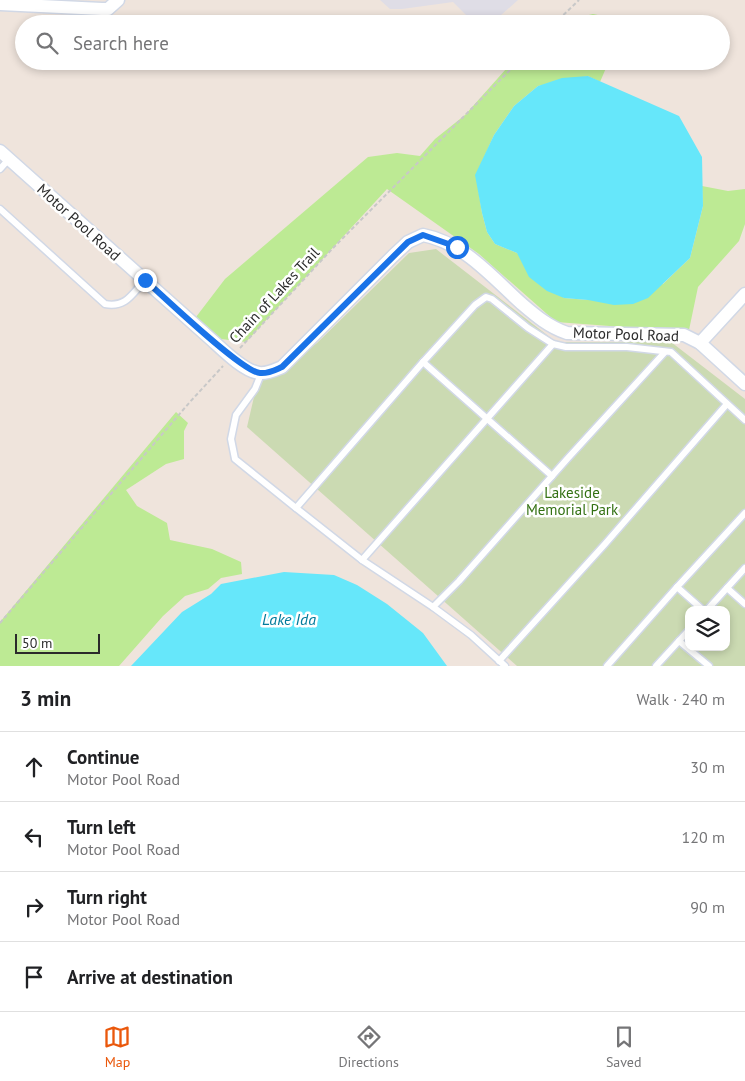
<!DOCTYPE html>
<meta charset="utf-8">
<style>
:root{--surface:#fff;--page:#f2f2f2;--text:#202124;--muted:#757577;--line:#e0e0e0;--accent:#ea580c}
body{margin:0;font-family:"PT Sans",sans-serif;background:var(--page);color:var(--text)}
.controls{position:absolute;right:15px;bottom:15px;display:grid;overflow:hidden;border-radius:10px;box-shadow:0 2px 8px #0003}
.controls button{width:45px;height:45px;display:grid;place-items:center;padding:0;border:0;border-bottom:1px solid var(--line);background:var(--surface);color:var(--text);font:25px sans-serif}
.scale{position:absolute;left:15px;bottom:12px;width:85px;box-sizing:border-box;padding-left:5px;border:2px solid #2b2b2b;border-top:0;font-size:14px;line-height:18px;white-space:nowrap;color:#2b2b2b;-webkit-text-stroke:4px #fff;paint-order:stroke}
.stop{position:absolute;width:15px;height:15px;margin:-11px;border:4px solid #1a73e8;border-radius:50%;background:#fff}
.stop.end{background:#1a73e8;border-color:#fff;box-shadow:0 1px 5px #0008}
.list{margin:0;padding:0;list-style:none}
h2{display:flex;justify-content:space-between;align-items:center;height:65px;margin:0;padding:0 20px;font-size:21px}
h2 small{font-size:16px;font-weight:400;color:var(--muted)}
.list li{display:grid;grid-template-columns:32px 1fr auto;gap:15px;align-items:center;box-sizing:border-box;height:70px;padding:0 20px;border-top:1px solid var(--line)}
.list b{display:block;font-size:19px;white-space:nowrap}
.list p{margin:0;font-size:16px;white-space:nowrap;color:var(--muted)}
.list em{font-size:16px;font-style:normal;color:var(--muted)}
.icon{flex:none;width:28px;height:28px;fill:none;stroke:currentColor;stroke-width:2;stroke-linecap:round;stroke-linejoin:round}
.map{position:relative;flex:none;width:745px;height:666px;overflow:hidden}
.search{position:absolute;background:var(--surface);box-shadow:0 2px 8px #0003;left:15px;right:15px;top:15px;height:55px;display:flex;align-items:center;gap:12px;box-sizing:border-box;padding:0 18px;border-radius:28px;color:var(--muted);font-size:19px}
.sheet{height:345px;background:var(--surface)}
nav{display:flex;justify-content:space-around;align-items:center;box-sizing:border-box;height:70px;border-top:1px solid var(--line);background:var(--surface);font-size:14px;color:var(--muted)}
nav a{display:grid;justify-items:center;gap:2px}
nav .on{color:var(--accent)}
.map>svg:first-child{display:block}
.industrial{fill:#dfdde6}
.green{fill:#bdea94}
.cemetery{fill:#cbdab2;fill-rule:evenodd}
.water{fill:#66e7fa}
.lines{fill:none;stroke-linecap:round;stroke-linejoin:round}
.lane-casing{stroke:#d1d8e6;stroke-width:9}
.street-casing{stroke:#d1d8e6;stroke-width:15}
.path{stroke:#c8c8c8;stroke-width:2;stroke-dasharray:4 2.5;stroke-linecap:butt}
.lane{stroke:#fff;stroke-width:6}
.street{stroke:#fff;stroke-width:12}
.route{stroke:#1a73e8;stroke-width:6}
.labels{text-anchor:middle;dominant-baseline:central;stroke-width:5;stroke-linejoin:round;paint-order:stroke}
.street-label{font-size:15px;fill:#2b2b2b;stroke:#fff}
.park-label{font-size:15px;fill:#337113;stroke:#fff}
.water-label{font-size:16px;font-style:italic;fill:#027b9c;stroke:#fff}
</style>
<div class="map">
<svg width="745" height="666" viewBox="0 0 745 666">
<rect width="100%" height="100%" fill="#efe4dc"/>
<polygon class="industrial" points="380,0 518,0 491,24 475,24 453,2 402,9 390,9"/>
<g class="green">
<polygon points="593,14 637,23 551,24"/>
<polygon points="513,61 609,61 600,82 588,76 538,86 514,106 494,135 476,175 482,213 487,232 495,244 517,253 564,298 588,300 663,284 690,258 703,206 702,186 728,191 745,189 745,224 739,241 698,287 689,330 668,328 623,327 556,322 479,254 387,189 246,342 221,339 196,317 225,279 368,157 397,153 420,156 435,139 465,115"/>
<polygon points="176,412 188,423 184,431 184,459 166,464 126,490 137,506 167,523 170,540 212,549 241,562 242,574 221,578 208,589 185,596 163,616 119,666 0,666 0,622"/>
</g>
<path class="cemetery" d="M 436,249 L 556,342 L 671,342 L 745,399 L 745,666 L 517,666 L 247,427 L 257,384 L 317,343 L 409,253 ZM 689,610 L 726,610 L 726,647 L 689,647 Z"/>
<g class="water">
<polygon points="588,76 679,116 702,157 703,206 690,258 648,298 633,304 614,305 588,300 564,298 547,291 529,277 517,253 495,244 487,232 482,213 475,175 494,135 514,106 538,86 562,78"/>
<polygon points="284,572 334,575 357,585 387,604 423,633 447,666 131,666 182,612 211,594 221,584"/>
</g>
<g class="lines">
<g class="lane-casing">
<g id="lane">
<polyline points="0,169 9,159"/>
<path d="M 0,209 L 105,304 C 126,308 132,294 145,280"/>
<polyline points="423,362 552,476"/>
<polyline points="261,374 255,389 236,415 231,439 235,459 296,508"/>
<polyline points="362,560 553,344"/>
<polyline points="727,588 745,604"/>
<polyline points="433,607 459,581 568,458 665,352"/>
<polyline points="703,610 677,587 745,513"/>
<polyline points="707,610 745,568"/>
<polyline points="679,641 709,666"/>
<polyline points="499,661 605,544 727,404"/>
<polyline points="505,666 471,635 433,607 362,560 296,508 423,362 475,305 486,297 492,299 528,328 553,344 566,347 627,347 671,352 745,420"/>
<polyline points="607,666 677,587"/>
<polyline points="656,666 689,630"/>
</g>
</g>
<g class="street-casing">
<g id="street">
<polyline points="0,4 102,9 108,9 118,0"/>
<path d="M 0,151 L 213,341 C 224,351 244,371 259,373 C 267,374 275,370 282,367 L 393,256 L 408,242 L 423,235 C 464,243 492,277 522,304 C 536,316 549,327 567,333 L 684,335 L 700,343 L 745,384"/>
<polyline points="700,343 745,294"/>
</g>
</g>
<g class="path">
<polyline points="554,24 579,0"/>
<polyline points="240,348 334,247 519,61"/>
<polyline points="0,623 189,403 223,366"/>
</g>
<use href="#lane" class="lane"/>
<use href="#street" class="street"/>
</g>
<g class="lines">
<path class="route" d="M 145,280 C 163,296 242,372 260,373 C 268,374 275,370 282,367 L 408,242 L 423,235 L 457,247"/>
</g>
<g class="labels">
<g class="street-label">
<text transform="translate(79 222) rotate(42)">Motor Pool Road</text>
<text transform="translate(274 295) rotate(-47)">Chain of Lakes Trail</text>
<text transform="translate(626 334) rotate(2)">Motor Pool Road</text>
</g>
<g class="park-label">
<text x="572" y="492">Lakeside<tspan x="572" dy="17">Memorial Park</tspan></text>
</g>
<g class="water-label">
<text x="289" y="619">Lake Ida</text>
</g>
</g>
</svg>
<div class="controls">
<button><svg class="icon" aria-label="layers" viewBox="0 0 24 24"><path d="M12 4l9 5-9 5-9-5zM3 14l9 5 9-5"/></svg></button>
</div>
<div class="scale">50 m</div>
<div class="stop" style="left:457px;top:247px"></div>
<div class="stop end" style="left:145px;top:280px"></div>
<div class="search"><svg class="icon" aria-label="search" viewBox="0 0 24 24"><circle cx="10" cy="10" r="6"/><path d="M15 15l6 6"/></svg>Search here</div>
</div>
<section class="sheet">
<h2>3 min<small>Walk · 240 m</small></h2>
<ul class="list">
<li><svg class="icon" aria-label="ahead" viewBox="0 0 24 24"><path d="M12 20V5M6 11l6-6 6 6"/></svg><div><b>Continue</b><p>Motor Pool Road</p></div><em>30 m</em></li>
<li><svg class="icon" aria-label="left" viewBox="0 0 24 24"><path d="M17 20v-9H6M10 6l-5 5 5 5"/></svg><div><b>Turn left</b><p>Motor Pool Road</p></div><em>120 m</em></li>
<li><svg class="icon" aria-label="right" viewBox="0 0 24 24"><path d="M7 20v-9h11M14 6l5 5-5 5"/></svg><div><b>Turn right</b><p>Motor Pool Road</p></div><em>90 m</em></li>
<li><svg class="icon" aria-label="arrive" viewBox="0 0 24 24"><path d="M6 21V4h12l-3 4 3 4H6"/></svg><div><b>Arrive at destination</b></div></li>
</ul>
</section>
<nav>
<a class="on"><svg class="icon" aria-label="map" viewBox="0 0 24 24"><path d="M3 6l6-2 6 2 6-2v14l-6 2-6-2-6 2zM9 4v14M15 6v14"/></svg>Map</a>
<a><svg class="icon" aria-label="directions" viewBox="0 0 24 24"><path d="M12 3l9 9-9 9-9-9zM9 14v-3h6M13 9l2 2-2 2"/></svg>Directions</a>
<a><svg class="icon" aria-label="saved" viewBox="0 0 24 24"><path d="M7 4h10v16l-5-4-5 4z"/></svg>Saved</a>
</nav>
